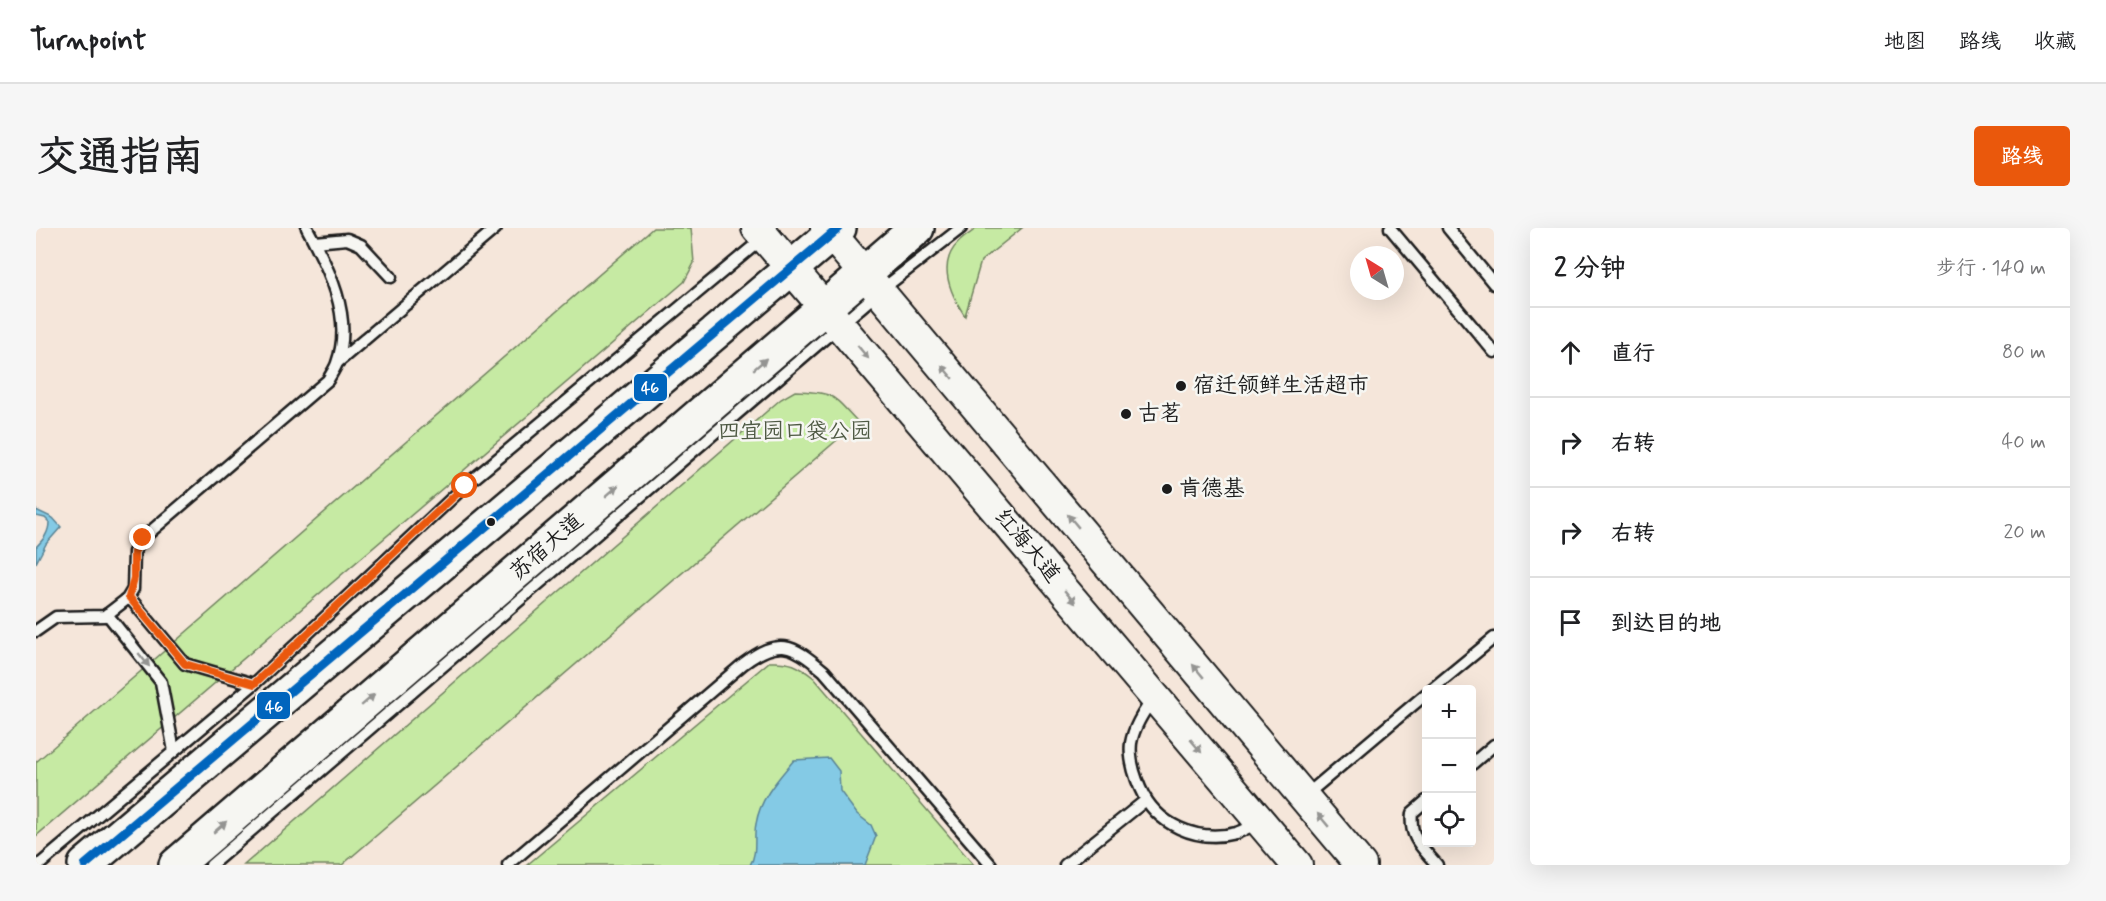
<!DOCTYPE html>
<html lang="zh">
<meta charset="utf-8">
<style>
:root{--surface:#fff;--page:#f6f6f6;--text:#202124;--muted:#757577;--line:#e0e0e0;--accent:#ea580c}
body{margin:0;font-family:Mynerve,"LXGW WenKai TC",sans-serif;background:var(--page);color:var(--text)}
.controls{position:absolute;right:18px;bottom:18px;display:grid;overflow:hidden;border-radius:6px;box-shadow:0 6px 24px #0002}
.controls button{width:54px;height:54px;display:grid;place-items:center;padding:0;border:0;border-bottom:2px solid var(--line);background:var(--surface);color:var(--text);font:30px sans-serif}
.compass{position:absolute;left:1314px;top:18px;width:54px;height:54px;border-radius:50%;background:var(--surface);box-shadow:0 6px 24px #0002;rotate:323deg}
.stop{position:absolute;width:18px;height:18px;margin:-14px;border:4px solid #ea580c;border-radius:50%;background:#fff}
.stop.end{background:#ea580c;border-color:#fff;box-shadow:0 2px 6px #0008}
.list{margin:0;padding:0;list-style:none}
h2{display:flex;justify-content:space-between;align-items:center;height:78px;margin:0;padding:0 24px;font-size:26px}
h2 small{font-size:20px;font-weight:400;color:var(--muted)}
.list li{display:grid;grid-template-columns:39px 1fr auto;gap:18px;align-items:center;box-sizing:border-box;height:90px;padding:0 24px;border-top:2px solid var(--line)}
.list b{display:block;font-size:22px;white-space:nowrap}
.list em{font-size:20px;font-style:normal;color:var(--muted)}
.icon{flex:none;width:33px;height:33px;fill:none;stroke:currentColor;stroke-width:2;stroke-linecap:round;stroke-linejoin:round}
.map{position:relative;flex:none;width:1458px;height:637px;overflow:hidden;border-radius:6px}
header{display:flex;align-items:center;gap:36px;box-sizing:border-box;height:84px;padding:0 30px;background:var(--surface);border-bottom:2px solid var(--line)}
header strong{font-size:28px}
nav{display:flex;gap:33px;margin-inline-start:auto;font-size:21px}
.intro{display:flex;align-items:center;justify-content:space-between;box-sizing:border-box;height:144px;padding:0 36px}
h1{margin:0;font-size:42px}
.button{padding:15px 27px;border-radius:6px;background:var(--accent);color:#fff;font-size:21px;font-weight:700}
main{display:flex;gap:36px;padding:0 36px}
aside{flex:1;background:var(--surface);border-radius:6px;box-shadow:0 6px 24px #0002}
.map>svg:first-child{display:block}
.green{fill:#c6eaa3;stroke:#718360;stroke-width:1.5}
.water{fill:#84cae5;stroke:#5a8495;stroke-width:1.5}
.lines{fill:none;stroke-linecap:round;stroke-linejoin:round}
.service-casing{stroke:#1c1c1c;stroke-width:15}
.secondary-casing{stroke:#1c1c1c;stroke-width:34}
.primary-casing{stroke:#1c1c1c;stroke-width:38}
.service{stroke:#f6f6f2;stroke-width:10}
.secondary{stroke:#f6f6f2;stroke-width:30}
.primary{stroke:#f6f6f2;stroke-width:33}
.bus-1-casing{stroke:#f6f6f2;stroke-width:14}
.bus-1{stroke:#0065bd;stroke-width:9}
.oneway{fill:#949492}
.route{stroke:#ea580c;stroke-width:8}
.poi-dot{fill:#1c1c1c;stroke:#f6f6f2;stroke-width:2}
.labels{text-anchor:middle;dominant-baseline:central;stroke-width:5;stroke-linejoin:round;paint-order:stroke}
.poi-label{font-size:22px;fill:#1c1c1c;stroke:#f6f6f2;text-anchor:start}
.park-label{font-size:22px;fill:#4f5a44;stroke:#f6f6f2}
.street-label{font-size:22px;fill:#1c1c1c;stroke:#f6f6f2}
.line-badge{stroke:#f6f6f2;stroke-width:2}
.badge-label{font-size:16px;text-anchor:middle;font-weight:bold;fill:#fff}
</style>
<header>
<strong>Turnpoint</strong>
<nav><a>地图</a><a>路线</a><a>收藏</a></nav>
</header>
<div class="intro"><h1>交通指南</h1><a class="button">路线</a></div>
<main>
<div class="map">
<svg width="1458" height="637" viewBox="0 0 1458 637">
<rect width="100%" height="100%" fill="#f5e6da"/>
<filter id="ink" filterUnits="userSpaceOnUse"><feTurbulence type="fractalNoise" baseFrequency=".0167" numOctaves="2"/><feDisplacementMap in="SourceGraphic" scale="12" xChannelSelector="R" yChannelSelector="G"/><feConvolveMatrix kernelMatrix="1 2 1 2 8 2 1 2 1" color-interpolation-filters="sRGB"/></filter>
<g filter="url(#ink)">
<g class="green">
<polygon points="617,0 655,0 658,35 648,54 0,608 0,534"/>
<path d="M 941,0 L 986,0 L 945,33 L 929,88 C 915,67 900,37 922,15 C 927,9 935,5 941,0 Z"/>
<path d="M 759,163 C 799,164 796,167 822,194 L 306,637 L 208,637 L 745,171 Z"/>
<path d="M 733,434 C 754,433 762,437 778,450 L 938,637 L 491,637 Z"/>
</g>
<g class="water">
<path d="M 0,282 L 17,290 L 25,299 L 10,316 L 0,335 L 0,319 C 7,312 13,305 13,294 L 9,290 L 0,288 Z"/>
<path d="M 793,530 L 803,543 L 804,563 L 821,586 L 835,597 L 840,608 L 829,637 L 714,637 C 722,625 717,609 720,596 C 724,570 742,551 758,532 Z"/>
</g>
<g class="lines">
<g class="service-casing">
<g id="service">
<polyline points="1354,0 1458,124"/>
<polyline points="1412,0 1458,56"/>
<polyline points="279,14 311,11 325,17 355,49"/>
<polyline points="302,134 460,0"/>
<polyline points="93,369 149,436 218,456"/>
<polyline points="71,386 125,454 138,523"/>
<path d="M 0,403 L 20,389 L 69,388 L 91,371 L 97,361 L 98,324 L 107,310 L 292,152 C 295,146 299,141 301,135 C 318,89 292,39 271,0"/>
<polyline points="1396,461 1458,410"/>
<path d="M 1117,470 C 1108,484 1098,498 1095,515 C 1093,531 1098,546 1104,560 C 1120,597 1161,615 1200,605 C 1207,603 1214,598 1221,595"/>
<polyline points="1436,536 1458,517"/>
<polyline points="1269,568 1390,466"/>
<path d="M 1390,573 L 1376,585 C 1373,610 1386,619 1401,637"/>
<polyline points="3,637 218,456 429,258 726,11"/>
<polyline points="175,637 844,63 925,0"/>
<path d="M 472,637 L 707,436 C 743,409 756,416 788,443 L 955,637"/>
<polyline points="1029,637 1110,572"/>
</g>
</g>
<g class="secondary-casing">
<g id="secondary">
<polyline points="721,0 1261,637"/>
<polyline points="790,0 1325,637"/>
</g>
</g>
<g class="primary-casing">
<g id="primary">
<polyline points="49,637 803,0"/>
<polyline points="140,637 881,0"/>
</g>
</g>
<use href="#service" class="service"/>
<use href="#secondary" class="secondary"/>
<use href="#primary" class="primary"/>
<g class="bus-1-casing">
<polyline id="bus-1" points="49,637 803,0"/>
</g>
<use href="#bus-1" class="bus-1"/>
</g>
<defs><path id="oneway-solid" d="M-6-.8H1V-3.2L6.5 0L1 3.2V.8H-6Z" transform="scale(1.5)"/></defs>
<g class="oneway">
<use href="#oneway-solid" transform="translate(827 124) rotate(50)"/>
<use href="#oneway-solid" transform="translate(724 136) rotate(-41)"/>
<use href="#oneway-solid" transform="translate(911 144) rotate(-130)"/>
<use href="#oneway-solid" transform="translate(576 263) rotate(-41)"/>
<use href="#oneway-solid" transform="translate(1037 293) rotate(-130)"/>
<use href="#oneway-solid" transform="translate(1034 369) rotate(50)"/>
<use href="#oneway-solid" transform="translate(108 432) rotate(51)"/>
<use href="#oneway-solid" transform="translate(1162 443) rotate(-130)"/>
<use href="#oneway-solid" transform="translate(332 472) rotate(-41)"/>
<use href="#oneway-solid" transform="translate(1160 518) rotate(50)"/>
<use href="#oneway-solid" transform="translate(1287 592) rotate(-130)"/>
<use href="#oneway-solid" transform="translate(184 599) rotate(-41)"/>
</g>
</g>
<g class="lines" filter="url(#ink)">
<polyline class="route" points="107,310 98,324 98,350 93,369 149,436 218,456 429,258"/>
</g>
<g class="poi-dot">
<circle cx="1145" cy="158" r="6"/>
<circle cx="1090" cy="186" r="6"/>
<circle cx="1131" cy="261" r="6"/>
<circle cx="455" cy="294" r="5"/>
</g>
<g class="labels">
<g class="poi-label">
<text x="1157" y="158">宿迁领鲜生活超市</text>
<text x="1102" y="186">古茗</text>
<text x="1143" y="261">肯德基</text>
</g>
<g class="park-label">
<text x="759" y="204">四宜园口袋公园</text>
</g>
<g class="street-label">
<text transform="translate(991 318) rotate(50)">红海大道</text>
<text transform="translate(511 319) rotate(-41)">苏宿大道</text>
</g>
</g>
<g class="line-badge">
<rect x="597" y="145" width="35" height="29" rx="6" fill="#0065bd"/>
<rect x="220" y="463" width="35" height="29" rx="6" fill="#0065bd"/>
</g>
<g class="badge-label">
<text x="614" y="165">46</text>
<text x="238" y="484">46</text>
</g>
</svg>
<div class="controls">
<button>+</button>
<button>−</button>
<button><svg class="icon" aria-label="locate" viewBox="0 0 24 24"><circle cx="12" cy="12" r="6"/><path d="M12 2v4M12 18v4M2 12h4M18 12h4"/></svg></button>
</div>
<svg class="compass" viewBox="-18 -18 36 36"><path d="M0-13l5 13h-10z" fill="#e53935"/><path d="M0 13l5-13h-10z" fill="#757577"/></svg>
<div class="stop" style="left:429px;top:258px"></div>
<div class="stop end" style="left:107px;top:310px"></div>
</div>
<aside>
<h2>2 分钟<small>步行 · 140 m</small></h2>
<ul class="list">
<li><svg class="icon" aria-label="ahead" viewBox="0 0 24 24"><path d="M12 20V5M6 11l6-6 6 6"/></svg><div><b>直行</b></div><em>80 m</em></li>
<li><svg class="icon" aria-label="right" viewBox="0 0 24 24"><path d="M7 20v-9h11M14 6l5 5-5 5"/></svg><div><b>右转</b></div><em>40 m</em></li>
<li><svg class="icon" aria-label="right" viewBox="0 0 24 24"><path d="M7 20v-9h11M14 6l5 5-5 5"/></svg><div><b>右转</b></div><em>20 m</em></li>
<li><svg class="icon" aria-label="arrive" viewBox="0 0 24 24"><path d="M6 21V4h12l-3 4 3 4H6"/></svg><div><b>到达目的地</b></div></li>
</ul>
</aside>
</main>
